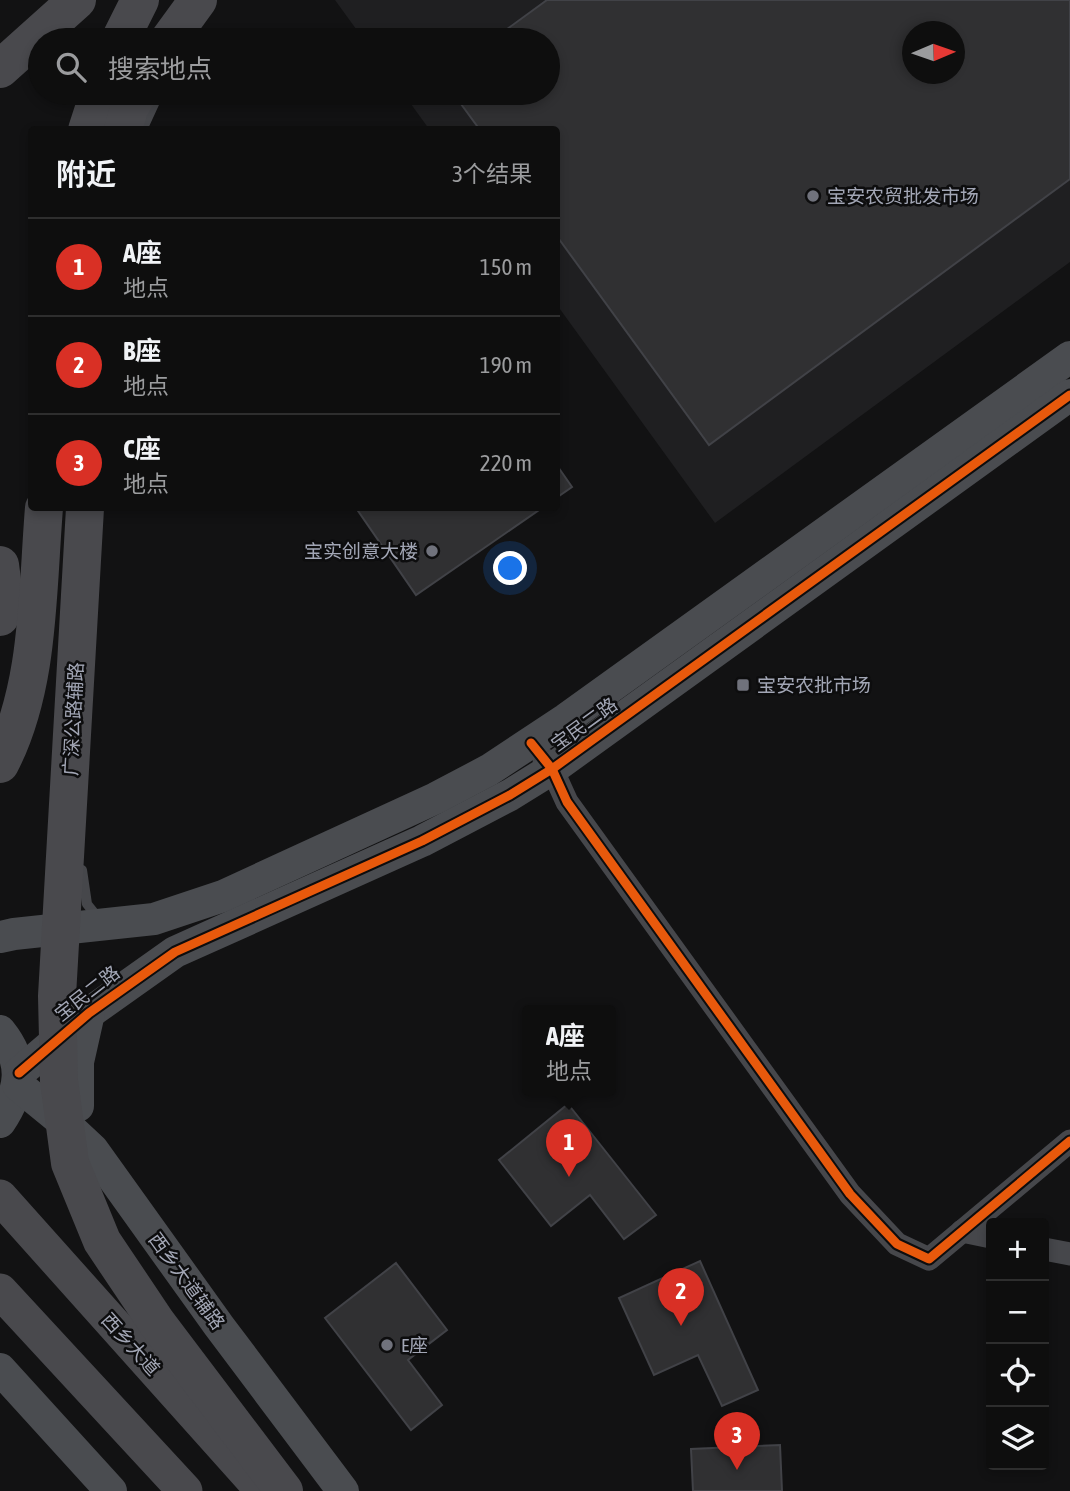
<!DOCTYPE html>
<html lang="zh">
<meta charset="utf-8">
<style>
:root{--surface:#0e0e0e;--page:#171717;--text:#f1f3f6;--muted:#9b9c9e;--line:#2e2e2e;--accent:#d93025}
body{margin:0;font-family:"Asap Condensed","Noto Sans SC",sans-serif;background:var(--page);color:var(--text)}
.controls{position:absolute;right:21px;bottom:21px;display:grid;overflow:hidden;border-radius:7px;box-shadow:0 4px 10px #0003}
.controls button{width:63px;height:63px;display:grid;place-items:center;padding:0;border:0;border-bottom:2px solid var(--line);background:var(--surface);color:var(--text);font:35px sans-serif}
.compass{position:absolute;left:902px;top:21px;width:63px;height:63px;border-radius:50%;background:var(--surface);box-shadow:0 4px 10px #0003;rotate:88deg}
.you{position:absolute;left:511px;top:569px;width:24px;height:24px;margin:-18px;border:5px solid #fff;border-radius:50%;background:#1a73e8;box-shadow:0 0 0 10px #1a73e833}
.badge{display:grid;place-items:center;width:46px;height:46px;border-radius:50%;background:var(--accent);color:#fff;font-size:23px;font-weight:700}
.pin{position:absolute;translate:-50% -58px;filter:drop-shadow(0 2px 4px #0008)}
.pin::after{content:'';position:absolute;top:37px;width:24px;height:21px;background:inherit;clip-path:polygon(0 0,100% 0,50% 100%)}
.popup{position:absolute;left:522px;top:1005px;width:94px;height:91px;box-sizing:border-box;display:grid;place-content:center;border-radius:7px;background:var(--surface);filter:drop-shadow(0 2px 5px #0005);font-size:23px;white-space:nowrap;color:var(--muted)}
.popup b{font-size:26px;color:var(--text)}
.popup::after{content:'';position:absolute;left:50%;top:100%;margin-left:-14px;border:14px solid transparent;border-top-color:var(--surface)}
.list{margin:0;padding:0;list-style:none}
h2{display:flex;justify-content:space-between;align-items:center;height:91px;margin:0;padding:0 28px;font-size:30px}
h2 small{font-size:23px;font-weight:400;color:var(--muted)}
.list li{display:grid;grid-template-columns:46px 1fr auto;gap:21px;align-items:center;box-sizing:border-box;height:98px;padding:0 28px;border-top:2px solid var(--line)}
.list b{display:block;font-size:26px;white-space:nowrap}
.list p{margin:0;font-size:23px;white-space:nowrap;color:var(--muted)}
.list em{font-size:23px;font-style:normal;color:var(--muted)}
.icon{flex:none;width:38px;height:38px;fill:none;stroke:currentColor;stroke-width:2;stroke-linecap:round;stroke-linejoin:round}
.map{position:relative;flex:none;width:1070px;height:1491px;overflow:hidden}
.search{position:absolute;background:var(--surface);box-shadow:0 4px 10px #0003;left:28px;top:28px;width:532px;height:77px;display:flex;align-items:center;gap:18px;box-sizing:border-box;padding:0 24px;border-radius:38px;color:var(--muted);font-size:26px}
.panel{position:absolute;background:var(--surface);box-shadow:0 4px 10px #0003;left:28px;top:126px;width:532px;height:385px;border-radius:7px}
.map>svg:first-child{display:block}
.built{fill:#1f1f21;fill-rule:evenodd}
.building{fill:#303032;stroke:#414247;stroke-width:2;fill-rule:evenodd}
.lines{fill:none;stroke-linecap:round;stroke-linejoin:round}
.lane{stroke:#46474b;stroke-width:10}
.street{stroke:#46474b;stroke-width:23}
.secondary{stroke:#4a4c50;stroke-width:32}
.primary{stroke:#49494d;stroke-width:35}
.highway{stroke:#49494d;stroke-width:38}
.highway-bridge{stroke:#49494d;stroke-width:38}
.cycleway-casing{stroke:#0d0d0e;stroke-width:13}
.cycleway{stroke:#e8590c;stroke-width:9}
.poi-dot{fill:#70727c;stroke:#0d0d0e;stroke-width:2.5}
.labels{text-anchor:middle;dominant-baseline:central;stroke-width:5;stroke-linejoin:round;paint-order:stroke}
.poi-label{font-size:19px;fill:#a2a6b5;stroke:#0d0d0e;text-anchor:start}
.street-label{font-size:19px;fill:#a2a6b5;stroke:#0d0d0e}
</style>
<div class="map">
<svg width="1070" height="1491" viewBox="0 0 1070 1491">
<rect width="100%" height="100%" fill="#121213"/>
<path class="built" d="M 335,0 L 1070,0 L 1070,262 L 715,523 L 557,305 L 556,130 L 429,129 L 403,93 L 548,93 L 548,40 L 364,40 ZM 912,32 L 954,32 L 954,74 L 912,74 Z"/>
<g class="building">
<path d="M 547,0 L 1070,0 L 1070,179 L 709,445 L 556,235 L 556,130 L 480,130 L 453,93 L 548,93 L 548,40 L 492,40 ZM 912,32 L 954,32 L 954,74 L 912,74 Z"/>
<polygon points="556,464 572,487 556,498"/>
<polygon points="356,508 542,508 416,595"/>
<polygon points="568,1104 656,1215 624,1239 590,1195 551,1226 499,1160"/>
<polygon points="700,1261 758,1390 722,1406 698,1355 654,1375 619,1298"/>
<polygon points="396,1263 447,1330 408,1360 442,1405 411,1430 325,1318"/>
<polygon points="780,1445 782,1491 693,1491 691,1449"/>
</g>
<g class="lines">
<g class="lane">
<polyline points="142,130 159,93"/>
<polyline points="82,870 87,904 99,919"/>
</g>
<g class="street">
<polyline points="544,759 552,769 567,802 850,1194 897,1244 929,1259 1070,1141"/>
<polyline points="962,1231 991,1237"/>
<polyline points="1044,1249 1070,1254"/>
</g>
<g class="secondary">
<polyline points="0,937 14,934 154,919 223,896 436,798 489,770 566,719 1070,357"/>
<path d="M 0,1031 C 26,1063 21,1090 0,1122"/>
<polyline points="19,1073 89,1013 175,952 422,841 510,795 552,769 1070,395"/>
<polyline points="18,1085 62,1121 93,1150 219,1326 343,1491"/>
<polyline points="78,1106 78,1062 89,1013"/>
<polyline points="0,1369 111,1491"/>
</g>
<g class="primary">
<polyline points="0,1197 263,1491"/>
<polyline points="0,1291 185,1491"/>
</g>
<g class="highway">
<polyline points="120,40 140,0"/>
<polyline points="169,40 198,0"/>
<polyline points="0,69 77,0"/>
<polyline points="87,130 99,93"/>
<polyline points="123,130 129,109 138,93"/>
<polyline points="0,565 4,596 0,617"/>
<path d="M 0,764 C 40,687 37,592 44,508"/>
</g>
<polyline class="highway-bridge" points="85,508 57,996 59,1081 70,1163 102,1241 157,1323 284,1491"/>
<g class="cycleway-casing">
<g id="cycleway">
<polyline points="531,743 552,769 567,802 850,1194 897,1244 929,1259 1070,1141"/>
<polyline points="19,1073 89,1013 175,952 422,841 510,795 552,769 1070,395"/>
</g>
</g>
<use href="#cycleway" class="cycleway"/>
</g>
<g class="poi-dot">
<circle cx="813" cy="196" r="7"/>
<circle cx="432" cy="551" r="7"/>
<rect x="736" y="678" width="14" height="14" rx="3.5"/>
<circle cx="387" cy="1345" r="7"/>
</g>
<g class="labels">
<g class="poi-label">
<text x="827" y="196">宝安农贸批发市场</text>
<text x="418" y="551" text-anchor="end">宝实创意大楼</text>
<text x="757" y="685">宝安农批市场</text>
<text x="401" y="1345">E座</text>
</g>
<g class="street-label">
<text transform="translate(73 719) rotate(-87)">广深公路辅路</text>
<text transform="translate(584 724) rotate(-36)">宝民二路</text>
<text transform="translate(87 993) rotate(-38)">宝民二路</text>
<text transform="translate(187 1281) rotate(54)">西乡大道辅路</text>
<text transform="translate(131 1344) rotate(48)">西乡大道</text>
</g>
</g>
</svg>
<div class="controls">
<button>+</button>
<button>−</button>
<button><svg class="icon" aria-label="locate" viewBox="0 0 24 24"><circle cx="12" cy="12" r="6"/><path d="M12 2v4M12 18v4M2 12h4M18 12h4"/></svg></button>
<button><svg class="icon" aria-label="layers" viewBox="0 0 24 24"><path d="M12 4l9 5-9 5-9-5zM3 14l9 5 9-5"/></svg></button>
</div>
<svg class="compass" viewBox="-18 -18 36 36"><path d="M0-13l5 13h-10z" fill="#e53935"/><path d="M0 13l5-13h-10z" fill="#9b9c9e"/></svg>
<div class="you"></div>
<div class="pin badge" style="left:569px;top:1177px">1</div>
<div class="popup"><b>A座</b>地点</div>
<div class="pin badge" style="left:681px;top:1326px">2</div>
<div class="pin badge" style="left:737px;top:1470px">3</div>
<div class="search"><svg class="icon" aria-label="search" viewBox="0 0 24 24"><circle cx="10" cy="10" r="6"/><path d="M15 15l6 6"/></svg>搜索地点</div>
<section class="panel">
<h2>附近<small>3个结果</small></h2>
<ul class="list">
<li><span class="badge">1</span><div><b>A座</b><p>地点</p></div><em>150 m</em></li>
<li><span class="badge">2</span><div><b>B座</b><p>地点</p></div><em>190 m</em></li>
<li><span class="badge">3</span><div><b>C座</b><p>地点</p></div><em>220 m</em></li>
</ul>
</section>
</div>
